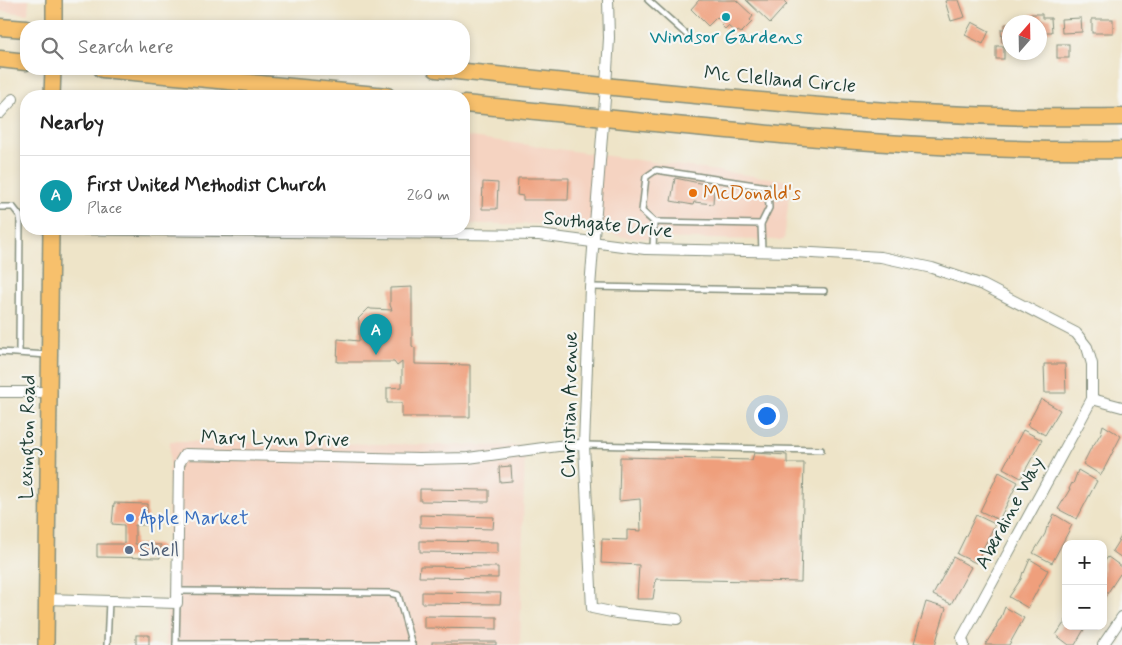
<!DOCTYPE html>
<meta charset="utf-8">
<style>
:root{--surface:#fff;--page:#f6f6f6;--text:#222;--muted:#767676;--line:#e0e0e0;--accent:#d1495b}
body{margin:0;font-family:Mynerve,sans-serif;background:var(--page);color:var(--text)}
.controls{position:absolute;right:15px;bottom:15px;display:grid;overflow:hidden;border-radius:10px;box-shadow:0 2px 8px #0003}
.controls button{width:45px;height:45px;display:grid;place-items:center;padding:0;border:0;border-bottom:1px solid var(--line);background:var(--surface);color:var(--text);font:25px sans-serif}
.compass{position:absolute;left:1002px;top:15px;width:45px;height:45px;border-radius:50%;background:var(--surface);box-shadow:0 2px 8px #0003;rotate:20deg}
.you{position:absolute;left:766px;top:415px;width:18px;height:18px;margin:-12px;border:4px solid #fff;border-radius:50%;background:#1a73e8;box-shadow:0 0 0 8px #1a73e833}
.badge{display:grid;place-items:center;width:32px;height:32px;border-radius:50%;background:var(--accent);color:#fff;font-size:16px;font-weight:700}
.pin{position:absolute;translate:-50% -41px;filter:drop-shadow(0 1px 2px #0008)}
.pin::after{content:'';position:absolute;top:26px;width:18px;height:15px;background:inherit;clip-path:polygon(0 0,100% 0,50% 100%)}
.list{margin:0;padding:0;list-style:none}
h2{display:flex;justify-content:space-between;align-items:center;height:65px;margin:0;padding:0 20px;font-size:21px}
h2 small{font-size:16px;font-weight:400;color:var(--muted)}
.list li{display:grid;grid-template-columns:32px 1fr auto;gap:15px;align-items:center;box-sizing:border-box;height:80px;padding:0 20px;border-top:1px solid var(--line)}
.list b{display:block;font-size:19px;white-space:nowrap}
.list p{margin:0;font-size:16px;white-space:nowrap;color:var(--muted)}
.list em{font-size:16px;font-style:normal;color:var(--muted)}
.icon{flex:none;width:28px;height:28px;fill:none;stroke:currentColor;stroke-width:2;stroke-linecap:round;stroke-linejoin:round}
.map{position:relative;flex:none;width:1122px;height:645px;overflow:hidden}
.search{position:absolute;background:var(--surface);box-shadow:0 2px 8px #0003;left:20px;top:20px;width:450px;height:55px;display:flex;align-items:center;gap:12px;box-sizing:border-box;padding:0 18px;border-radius:20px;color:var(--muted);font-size:19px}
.panel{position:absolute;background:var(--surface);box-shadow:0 2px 8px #0003;left:20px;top:90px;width:450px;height:145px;border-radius:20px}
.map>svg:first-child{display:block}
.built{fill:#f5d3c1}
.building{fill:#ef9f7c}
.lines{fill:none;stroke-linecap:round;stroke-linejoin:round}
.service-casing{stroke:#86907e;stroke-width:8}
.minor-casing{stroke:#86907e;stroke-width:12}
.primary-casing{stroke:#86907e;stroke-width:18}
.trunk-casing{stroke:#86907e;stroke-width:19}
.service{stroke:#fff;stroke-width:5}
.minor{stroke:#fff;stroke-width:10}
.primary{stroke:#f7c06c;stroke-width:15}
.trunk{stroke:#f7c06c;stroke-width:16}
.culture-dot{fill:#0f9aa8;stroke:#f6f6f2;stroke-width:2}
.food-dot{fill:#e8710a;stroke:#f6f6f2;stroke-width:2}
.shop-dot{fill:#3f7fe0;stroke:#f6f6f2;stroke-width:2}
.service-dot{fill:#5c6f8a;stroke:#f6f6f2;stroke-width:2}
.labels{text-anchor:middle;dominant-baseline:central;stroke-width:4.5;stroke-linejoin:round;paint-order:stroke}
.culture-label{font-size:20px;fill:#0d838f;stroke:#f6f6f2}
.street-label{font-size:20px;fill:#1f3d34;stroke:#f6f6f2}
.food-label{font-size:20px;fill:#c56008;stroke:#f6f6f2;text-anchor:start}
.shop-label{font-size:20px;fill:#366cbe;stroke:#f6f6f2;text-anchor:start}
.service-label{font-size:20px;fill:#4e5e75;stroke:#f6f6f2;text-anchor:start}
</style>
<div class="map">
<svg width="1122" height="645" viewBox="0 0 1122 645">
<rect width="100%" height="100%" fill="#f6f6f2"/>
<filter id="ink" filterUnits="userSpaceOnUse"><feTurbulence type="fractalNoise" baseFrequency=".02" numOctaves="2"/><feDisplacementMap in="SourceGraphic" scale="10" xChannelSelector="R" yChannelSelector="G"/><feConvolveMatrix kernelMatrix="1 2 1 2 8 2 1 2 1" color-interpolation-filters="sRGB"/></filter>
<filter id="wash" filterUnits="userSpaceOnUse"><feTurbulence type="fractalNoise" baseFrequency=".0096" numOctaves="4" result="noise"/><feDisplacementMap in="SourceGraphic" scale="20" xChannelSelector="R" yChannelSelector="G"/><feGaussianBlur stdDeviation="1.12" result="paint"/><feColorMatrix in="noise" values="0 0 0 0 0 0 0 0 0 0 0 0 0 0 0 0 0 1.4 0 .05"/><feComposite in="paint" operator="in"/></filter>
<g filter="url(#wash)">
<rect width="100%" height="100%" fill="#eee4c8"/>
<g class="built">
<polygon points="0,0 29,0 28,14 0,11"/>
<polygon points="464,136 791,181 784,240 631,238 560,226 533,224 464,224"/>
<polygon points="170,441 525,446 520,645 166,645"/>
</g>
<g id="blocks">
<g class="building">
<polygon points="699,0 736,0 753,16 750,20 752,22 741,33 738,31 736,33 728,26 725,29 721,25 723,23 717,17 708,26 691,9"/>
<polygon points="746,0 783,0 787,4 770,23"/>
<polygon points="949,0 959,0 965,17 951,21 945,1"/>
<polygon points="1031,14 1042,14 1042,18 1051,18 1052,32 1040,32 1040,22 1032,22"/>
<polygon points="1081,18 1082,32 1062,33 1061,19"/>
<rect x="1092" y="19" width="21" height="14"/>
<polygon points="972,22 989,31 983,44 965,35"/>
<polygon points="1005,24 1010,24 1010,42 1002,42 1001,29 1005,29"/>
<rect x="1057" y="44" width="12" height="14"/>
<rect x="996" y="46" width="8" height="13"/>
<polygon points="518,178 569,178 568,200 523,200 523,196 517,195"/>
<polygon points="675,178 714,186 713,204 694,202 693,205 671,201"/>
<polygon points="483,182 498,183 497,209 482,209"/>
<polygon points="412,287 412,346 415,348 415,364 470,365 470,417 402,417 402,403 387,403 387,388 402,387 402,362 397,366 394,362 337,362 338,339 359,341 359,320 358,319 369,308 371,309 392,310 390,305 390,288"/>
<polygon points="1044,364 1065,364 1066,393 1045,393"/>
<polygon points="1041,399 1060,410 1045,435 1027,425"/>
<polygon points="1103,425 1121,436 1101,475 1083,464 1092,446 1093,446 1101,433"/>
<polygon points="1023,430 1042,440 1021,478 1003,468"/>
<polygon points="754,453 787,455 787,463 804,463 801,582 656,579 653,599 637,599 639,565 601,563 602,539 627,540 627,530 641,531 640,499 619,501 620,457 752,460"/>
<polygon points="511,466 512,481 500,482 499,467"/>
<polygon points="1078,470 1097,481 1077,519 1058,509 1070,489 1069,489 1072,483 1073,484"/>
<polygon points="999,472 1018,482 999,520 980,511"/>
<polygon points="420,489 489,490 489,502 420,501"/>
<polygon points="114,503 147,504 147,525 135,525 135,544 161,545 160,558 97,557 97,544 124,544 124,525 112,524"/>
<polygon points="1054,514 1072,525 1052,563 1033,553 1045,534 1047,527 1048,528"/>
<polygon points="420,515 494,517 493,529 420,527"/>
<polygon points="976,515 995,524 976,563 957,554"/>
<polygon points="1122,535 1122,558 1112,551"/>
<polygon points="420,541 498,542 498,553 420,552"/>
<polygon points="953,557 971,567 951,604 933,595"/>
<polygon points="1108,557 1122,567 1122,575 1120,574 1103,600 1103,563"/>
<polygon points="1030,559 1048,570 1028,608 1009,597 1021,579 1023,572 1024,573"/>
<polygon points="420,566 498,567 498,578 419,577"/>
<polygon points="422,592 501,593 500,604 422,603"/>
<polygon points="926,602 946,608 935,645 914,643"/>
<polygon points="1005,607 1024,618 1009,645 985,645 997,626 996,626 999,620 1000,620"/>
<polygon points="424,616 497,617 497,629 424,628"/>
<polygon points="1066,620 1066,626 1086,626 1075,645 1069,645 1056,635"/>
<rect x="136" y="635" width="13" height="10"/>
<rect x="432" y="642" width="64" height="3"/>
</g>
</g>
</g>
<g filter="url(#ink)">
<use href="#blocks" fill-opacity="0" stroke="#86907e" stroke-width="1"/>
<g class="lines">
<g class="service-casing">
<g id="service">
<polyline points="648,0 686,34"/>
<polyline points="0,207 13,207 20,216 19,353"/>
<polyline points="654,222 761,224"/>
<polyline points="653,249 654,222 642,211 646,177 656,170 768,187 769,208 761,224 762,251"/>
<polyline points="590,287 824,291"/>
<polyline points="0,352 48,355"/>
<polyline points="584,445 821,450"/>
<polyline points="178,591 390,593 398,595 412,645"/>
<polyline points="176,644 412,644"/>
<polyline points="107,645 109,601"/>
<polyline points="176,645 177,603"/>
</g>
</g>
<g class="minor-casing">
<g id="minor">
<polyline points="608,0 609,38 606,86 590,287 584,445 592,608 616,613 677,619"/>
<polyline points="0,113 13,99"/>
<polyline points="51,229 539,235 645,249 795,252 881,257 932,268 983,285 1076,333 1087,347 1092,364 1092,399 962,638 964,645"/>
<polyline points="0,392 49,392"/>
<polyline points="1092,399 1122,407"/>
<polyline points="46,599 177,603 179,464 185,454 419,459 468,458 558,446 584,445"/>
<polyline points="1103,645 1122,617"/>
</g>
</g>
<g class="primary-casing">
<g id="primary">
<polyline points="54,26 54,0"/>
<polyline points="52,96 53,69"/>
<polyline points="46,645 51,229"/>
</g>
</g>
<g class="trunk-casing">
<g id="trunk">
<polyline points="0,27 26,29"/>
<polyline points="0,59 26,62"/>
<polyline points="102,69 387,96"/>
<path d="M 436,69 C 664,91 893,121 1122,117"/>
<path d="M 464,104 C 683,125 902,153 1122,150"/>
</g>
</g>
<use href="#service" class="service"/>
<use href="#minor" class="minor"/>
<use href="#primary" class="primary"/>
<use href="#trunk" class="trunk"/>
</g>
</g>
<circle class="culture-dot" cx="726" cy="17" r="5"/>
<circle class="food-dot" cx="693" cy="193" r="5"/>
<circle class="shop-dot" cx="130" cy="518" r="5"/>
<circle class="service-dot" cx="129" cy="550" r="5"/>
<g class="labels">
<g class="culture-label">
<text x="726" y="37">Windsor Gardens</text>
</g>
<g class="street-label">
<text transform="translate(780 80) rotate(5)">Mc Clelland Circle</text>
<text transform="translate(608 225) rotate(6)">Southgate Drive</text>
<text transform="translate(570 405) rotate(-89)">Christian Avenue</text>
<text transform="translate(28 437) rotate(-89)">Lexington Road</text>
<text transform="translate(275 439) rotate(1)">Mary Lynn Drive</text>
<text transform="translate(1010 513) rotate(-62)">Aberdine Way</text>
</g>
<g class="food-label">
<text x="703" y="193">McDonald's</text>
</g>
<g class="shop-label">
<text x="140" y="518">Apple Market</text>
</g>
<g class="service-label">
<text x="139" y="550">Shell</text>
</g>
</g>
</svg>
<div class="controls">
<button>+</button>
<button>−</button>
</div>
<svg class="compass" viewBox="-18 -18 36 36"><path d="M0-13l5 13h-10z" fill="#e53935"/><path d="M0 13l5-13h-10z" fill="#767676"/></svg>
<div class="you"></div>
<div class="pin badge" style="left:376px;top:355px;background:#0f9aa8">A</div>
<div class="search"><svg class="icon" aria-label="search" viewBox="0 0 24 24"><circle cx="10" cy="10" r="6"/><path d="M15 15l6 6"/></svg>Search here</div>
<section class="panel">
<h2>Nearby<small></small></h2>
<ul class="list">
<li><span class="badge" style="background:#0f9aa8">A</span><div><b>First United Methodist Church</b><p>Place</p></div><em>260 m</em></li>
</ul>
</section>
</div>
